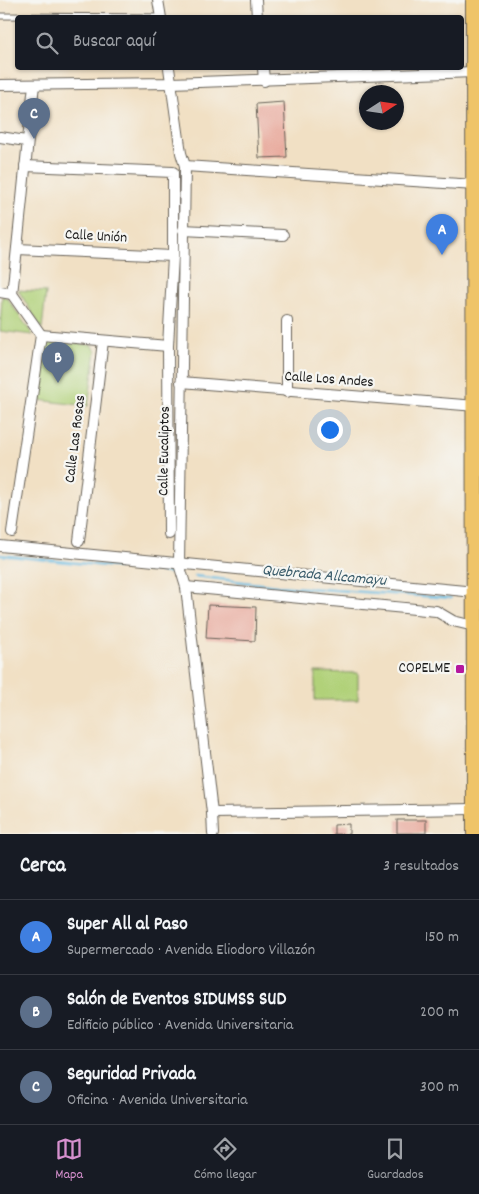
<!DOCTYPE html>
<html lang="es">
<meta charset="utf-8">
<style>
:root{--surface:#171b24;--page:#242831;--text:#f1f3f6;--muted:#9ea1a6;--line:#363941;--accent:#d690ce}
body{margin:0;font-family:Dekko,sans-serif;background:var(--page);color:var(--text)}
.compass{position:absolute;left:359px;top:85px;width:45px;height:45px;border-radius:50%;background:var(--surface);box-shadow:0 1px 4px #0004;rotate:78deg}
.you{position:absolute;left:329px;top:429px;width:18px;height:18px;margin:-12px;border:4px solid #fff;border-radius:50%;background:#1a73e8;box-shadow:0 0 0 8px #1a73e833}
.badge{display:grid;place-items:center;width:32px;height:32px;border-radius:50%;background:var(--accent);color:#fff;font-size:16px;font-weight:700}
.pin{position:absolute;translate:-50% -41px;filter:drop-shadow(0 1px 2px #0008)}
.pin::after{content:'';position:absolute;top:26px;width:18px;height:15px;background:inherit;clip-path:polygon(0 0,100% 0,50% 100%)}
.list{margin:0;padding:0;list-style:none}
h2{display:flex;justify-content:space-between;align-items:center;height:65px;margin:0;padding:0 20px;font-size:21px}
h2 small{font-size:16px;font-weight:400;color:var(--muted)}
.list li{display:grid;grid-template-columns:32px 1fr auto;gap:15px;align-items:center;box-sizing:border-box;height:75px;padding:0 20px;border-top:1px solid var(--line)}
.list b{display:block;font-size:19px;white-space:nowrap}
.list p{margin:0;font-size:16px;white-space:nowrap;color:var(--muted)}
.list em{font-size:16px;font-style:normal;color:var(--muted)}
.icon{flex:none;width:28px;height:28px;fill:none;stroke:currentColor;stroke-width:2;stroke-linecap:round;stroke-linejoin:round}
.map{position:relative;flex:none;width:479px;height:834px;overflow:hidden}
.search{position:absolute;background:var(--surface);box-shadow:0 1px 4px #0004;left:15px;right:15px;top:15px;height:55px;display:flex;align-items:center;gap:12px;box-sizing:border-box;padding:0 18px;border-radius:5px;color:var(--muted);font-size:19px}
.sheet{height:290px;background:var(--surface)}
nav{display:flex;justify-content:space-around;align-items:center;box-sizing:border-box;height:70px;border-top:1px solid var(--line);background:var(--surface);font-size:14px;color:var(--muted)}
nav a{display:grid;justify-items:center;gap:2px}
nav .on{color:var(--accent)}
.map>svg:first-child{display:block}
.green{fill:#b1d179;stroke:#66764a}
.lines{fill:none;stroke-linecap:round;stroke-linejoin:round}
.stream{stroke:#64b9e0;stroke-width:2.5}
.building{fill:#e8a99b}
.service-casing{stroke:#676157;stroke-width:7}
.minor-casing{stroke:#676157;stroke-width:12}
.trunk-casing{stroke:#676157;stroke-width:18}
.service{stroke:#fff;stroke-width:5}
.minor{stroke:#fff;stroke-width:10}
.trunk{stroke:#efc469;stroke-width:16}
.poi-dot{fill:#b5179e;stroke:#f6f6f2;stroke-width:2}
.labels{text-anchor:middle;dominant-baseline:central;stroke-width:4.5;stroke-linejoin:round;paint-order:stroke}
.street-label{font-size:15px;fill:#1c1c1c;stroke:#f6f6f2}
.poi-label{font-size:15px;fill:#1c1c1c;stroke:#f6f6f2;text-anchor:end}
.water-label{font-size:16px;font-style:italic;fill:#395b6a;stroke:#f6f6f2}
</style>
<div class="map">
<svg width="479" height="834" viewBox="0 0 479 834">
<rect width="100%" height="100%" fill="#f6f6f2"/>
<filter id="ink" filterUnits="userSpaceOnUse"><feTurbulence type="fractalNoise" baseFrequency=".02" numOctaves="2"/><feDisplacementMap in="SourceGraphic" scale="10" xChannelSelector="R" yChannelSelector="G"/><feConvolveMatrix kernelMatrix="1 2 1 2 8 2 1 2 1" color-interpolation-filters="sRGB"/></filter>
<filter id="wash" filterUnits="userSpaceOnUse"><feTurbulence type="fractalNoise" baseFrequency=".0096" numOctaves="4" result="noise"/><feDisplacementMap in="SourceGraphic" scale="20" xChannelSelector="R" yChannelSelector="G"/><feGaussianBlur stdDeviation="1.12" result="paint"/><feColorMatrix in="noise" values="0 0 0 0 0 0 0 0 0 0 0 0 0 0 0 0 0 1.4 0 .05"/><feComposite in="paint" operator="in"/></filter>
<g filter="url(#wash)">
<rect width="100%" height="100%" fill="#f1e0c4"/>
<g class="green">
<polygon points="18,290 46,292 42,329"/>
<polygon points="2,296 7,298 33,335 0,331"/>
<polygon points="46,341 92,345 96,351 88,406 38,400"/>
<polygon points="315,672 358,673 358,700 315,700"/>
</g>
<g class="lines">
<g class="stream">
<polyline points="0,555 173,573"/>
<polyline points="195,576 277,586 451,598"/>
</g>
</g>
<g id="blocks">
<g class="building">
<polygon points="284,102 287,157 259,158 256,104"/>
<polygon points="208,605 256,607 255,641 206,638"/>
<rect x="397" y="820" width="29" height="13"/>
<polygon points="349,824 349,834 334,834 334,825"/>
</g>
</g>
</g>
<g filter="url(#ink)">
<use href="#blocks" fill-opacity="0" stroke="#676157" stroke-width="1"/>
<g class="lines">
<g class="service-casing">
<polyline id="service" points="0,16 161,17"/>
</g>
<g class="minor-casing">
<g id="minor">
<polyline points="158,0 161,18"/>
<polyline points="256,0 257,18"/>
<polyline points="169,68 181,153 185,166 179,564 186,587 212,813 213,834"/>
<polyline points="263,68 264,81"/>
<polyline points="0,85 171,83 474,72"/>
<polyline points="0,137 26,141"/>
<polyline points="25,166 173,172 173,256 168,346 169,534"/>
<polyline points="185,166 475,185"/>
<polyline points="183,230 283,235"/>
<polyline points="17,249 173,256"/>
<polyline points="0,292 12,294"/>
<polyline points="41,335 168,346"/>
<polyline points="181,382 476,406"/>
<polyline points="287,392 287,321"/>
<path d="M 12,532 L 41,335 L 12,294 C 20,224 26,154 34,85"/>
<polyline points="79,541 103,341"/>
<polyline points="0,546 475,592"/>
<polyline points="186,587 436,611 453,621 474,626"/>
<polyline points="212,813 474,809"/>
</g>
</g>
<g class="trunk-casing">
<polyline id="trunk" points="474,0 475,834"/>
</g>
<use href="#service" class="service"/>
<use href="#minor" class="minor"/>
<use href="#trunk" class="trunk"/>
</g>
</g>
<rect class="poi-dot" x="455" y="664" width="10" height="10" rx="2.5"/>
<g class="labels">
<g class="street-label">
<text transform="translate(96 237) rotate(3)">Calle Unión</text>
<text transform="translate(329 380) rotate(4)">Calle Los Andes</text>
<text transform="translate(76 439) rotate(-83)">Calle Las Rosas</text>
<text transform="translate(165 451) rotate(-89)">Calle Eucaliptos</text>
</g>
<g class="poi-label">
<text x="450" y="669">COPELME</text>
</g>
<g class="water-label">
<text transform="translate(324 576) rotate(5)">Quebrada Allcamayu</text>
</g>
</g>
</svg>
<svg class="compass" viewBox="-18 -18 36 36"><path d="M0-13l5 13h-10z" fill="#e53935"/><path d="M0 13l5-13h-10z" fill="#9ea1a6"/></svg>
<div class="you"></div>
<div class="pin badge" style="left:442px;top:255px;background:#3f7fe0">A</div>
<div class="pin badge" style="left:58px;top:383px;background:#5c6f8a">B</div>
<div class="pin badge" style="left:34px;top:139px;background:#5c6f8a">C</div>
<div class="search"><svg class="icon" aria-label="search" viewBox="0 0 24 24"><circle cx="10" cy="10" r="6"/><path d="M15 15l6 6"/></svg>Buscar aquí</div>
</div>
<section class="sheet">
<h2>Cerca<small>3 resultados</small></h2>
<ul class="list">
<li><span class="badge" style="background:#3f7fe0">A</span><div><b>Super All al Paso</b><p>Supermercado · Avenida Eliodoro Villazón</p></div><em>150 m</em></li>
<li><span class="badge" style="background:#5c6f8a">B</span><div><b>Salón de Eventos SIDUMSS SUD</b><p>Edificio público · Avenida Universitaria</p></div><em>200 m</em></li>
<li><span class="badge" style="background:#5c6f8a">C</span><div><b>Seguridad Privada</b><p>Oficina · Avenida Universitaria</p></div><em>300 m</em></li>
</ul>
</section>
<nav>
<a class="on"><svg class="icon" aria-label="map" viewBox="0 0 24 24"><path d="M3 6l6-2 6 2 6-2v14l-6 2-6-2-6 2zM9 4v14M15 6v14"/></svg>Mapa</a>
<a><svg class="icon" aria-label="directions" viewBox="0 0 24 24"><path d="M12 3l9 9-9 9-9-9zM9 14v-3h6M13 9l2 2-2 2"/></svg>Cómo llegar</a>
<a><svg class="icon" aria-label="saved" viewBox="0 0 24 24"><path d="M7 4h10v16l-5-4-5 4z"/></svg>Guardados</a>
</nav>
